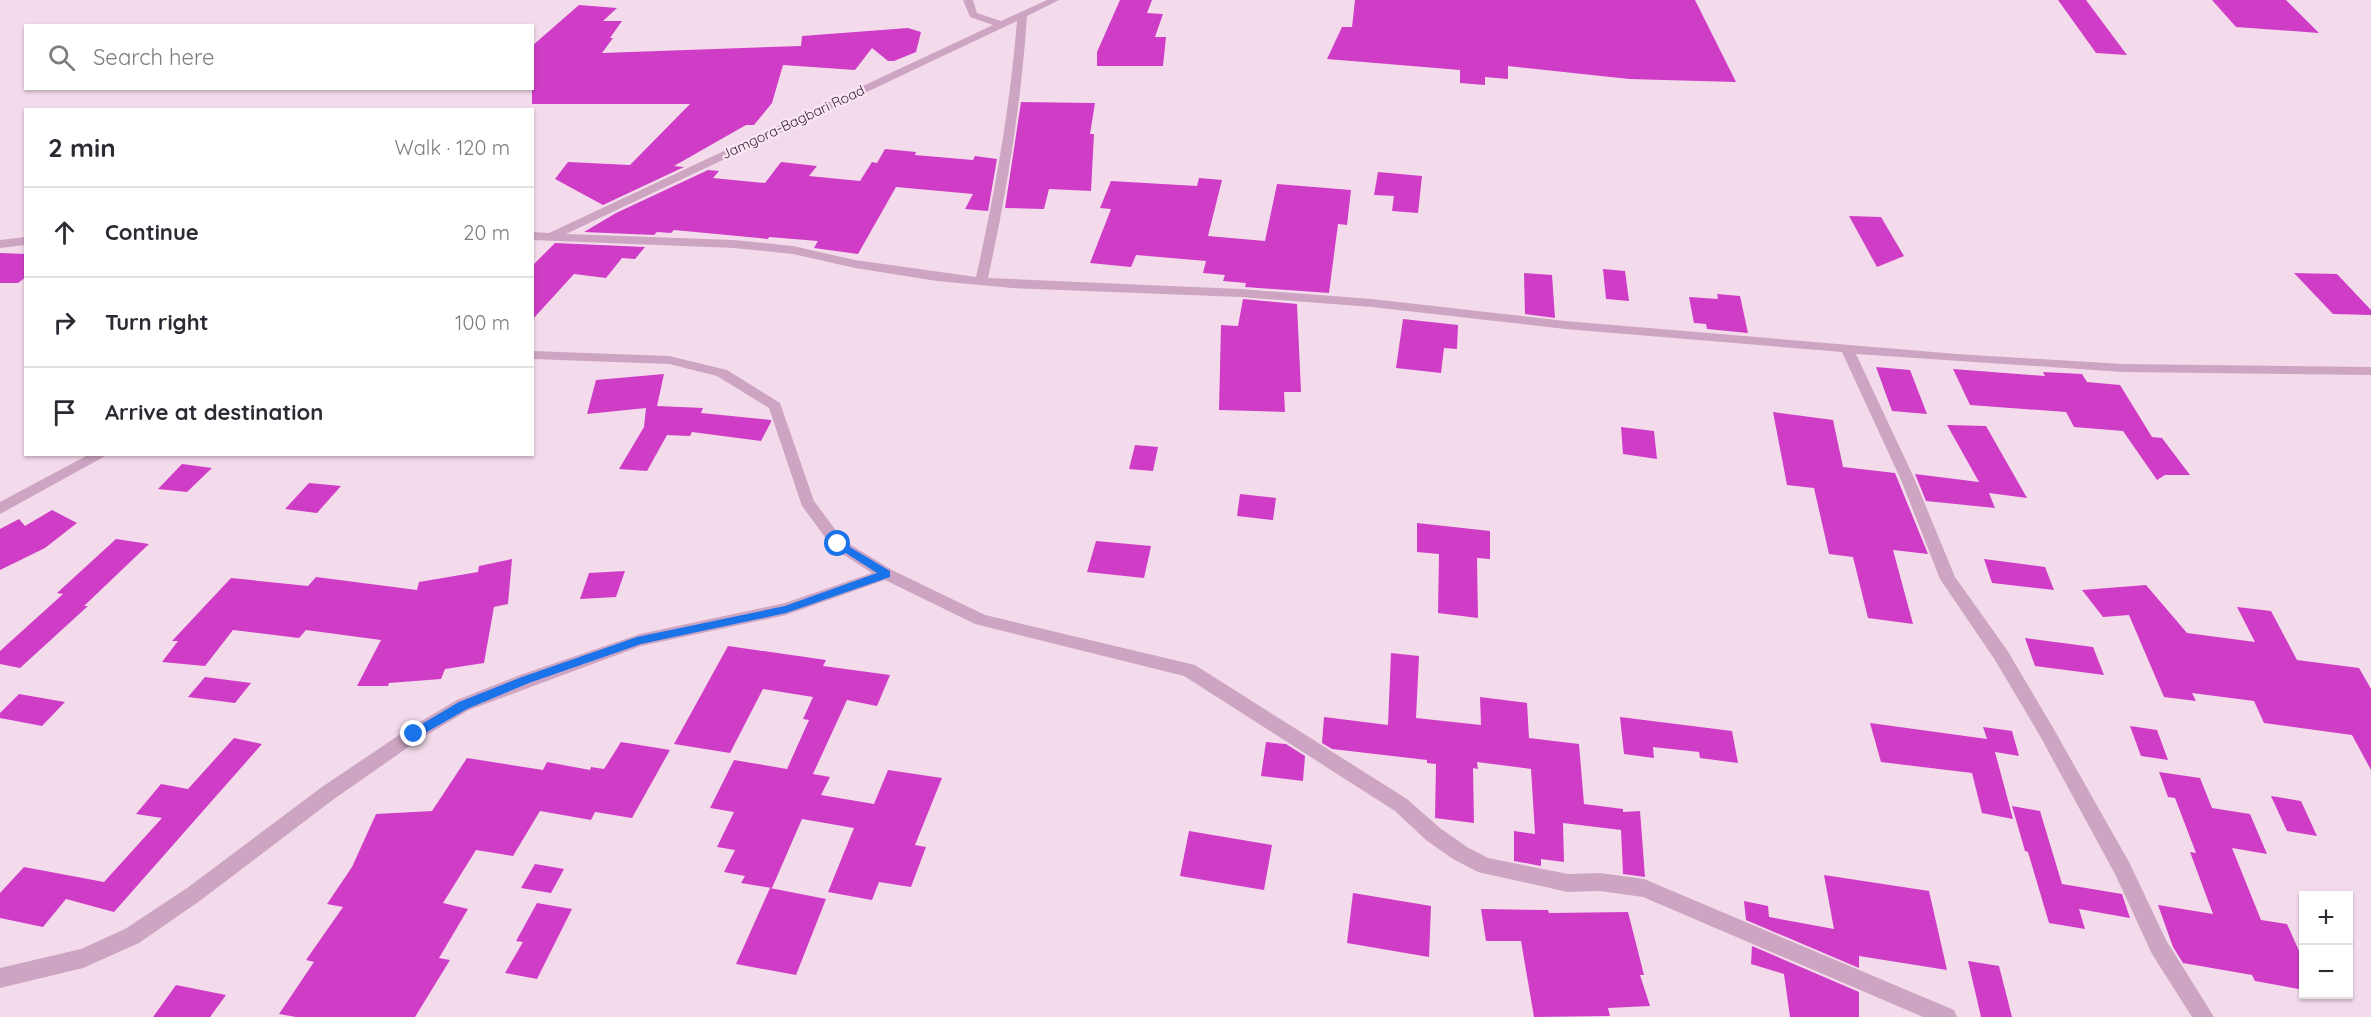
<!DOCTYPE html>
<meta charset="utf-8">
<style>
:root{--surface:#fff;--page:#f2f2f3;--text:#2b2b33;--muted:#7c7c81;--line:#e1e1e2}
body{margin:0;font-family:Quicksand,sans-serif;background:var(--page);color:var(--text)}
.controls{position:absolute;right:18px;bottom:18px;display:grid;overflow:hidden;border-radius:0px;box-shadow:0 2px 4px #0004}
.controls button{width:54px;height:54px;display:grid;place-items:center;padding:0;border:0;border-bottom:2px solid var(--line);background:var(--surface);color:var(--text);font:30px sans-serif}
.stop{position:absolute;width:18px;height:18px;margin:-14px;border:4px solid #1a73e8;border-radius:50%;background:#fff}
.stop.end{background:#1a73e8;border-color:#fff;box-shadow:0 2px 6px #0008}
.list{margin:0;padding:0;list-style:none}
h2{display:flex;justify-content:space-between;align-items:center;height:78px;margin:0;padding:0 24px;font-size:26px}
h2 small{font-size:20px;font-weight:400;color:var(--muted)}
.list li{display:grid;grid-template-columns:39px 1fr auto;gap:18px;align-items:center;box-sizing:border-box;height:90px;padding:0 24px;border-top:2px solid var(--line)}
.list b{display:block;font-size:22px;white-space:nowrap}
.list em{font-size:20px;font-style:normal;color:var(--muted)}
.icon{flex:none;width:33px;height:33px;fill:none;stroke:currentColor;stroke-width:2;stroke-linecap:round;stroke-linejoin:round}
.map{position:relative;flex:none;width:2371px;height:1017px;overflow:hidden}
.search{position:absolute;background:var(--surface);box-shadow:0 2px 4px #0004;left:24px;top:24px;width:510px;height:66px;display:flex;align-items:center;gap:15px;box-sizing:border-box;padding:0 21px;border-radius:0px;color:var(--muted);font-size:22px}
.panel{position:absolute;background:var(--surface);box-shadow:0 2px 4px #0004;left:24px;top:108px;width:510px;height:348px;border-radius:0px}
.map>svg:first-child{display:block}
.building{fill:#cf3dc6}
.lines{fill:none;stroke-linecap:round;stroke-linejoin:round}
.minor{fill:#cda5c2;fill-rule:evenodd}
.route{fill:#1a73e8}
.labels{text-anchor:middle;dominant-baseline:central;stroke-width:4.5;stroke-linejoin:round;paint-order:stroke}
.far-street-label{font-size:14px;fill:#382736;stroke:#fbe7f4}
</style>
<div class="map">
<svg width="2371" height="1017" viewBox="0 0 2371 1017">
<rect width="100%" height="100%" fill="#f4dbeb"/>
<g class="building">
<polygon points="1120,0 1152,0 1147,13 1163,14 1155,37 1166,37 1163,66 1097,66 1097,52"/>
<polygon points="1355,0 1695,0 1736,82 1629,79 1508,66 1508,79 1485,77 1485,85 1460,83 1460,70 1327,59 1342,27 1352,27"/>
<polygon points="2058,0 2086,0 2127,55 2096,53"/>
<polygon points="2212,0 2286,0 2319,33 2236,27"/>
<polygon points="579,5 617,8 603,21 622,21 610,38 613,38 602,53 801,46 802,36 908,28 921,32 916,52 894,61 888,61 872,48 855,70 783,65 772,103 754,125 746,125 674,166 684,167 603,205 555,179 568,162 630,165 690,104 532,104 532,46"/>
<polygon points="1021,102 1095,103 1090,134 1094,134 1091,191 1049,189 1044,209 1005,208"/>
<polygon points="885,149 916,152 915,155 973,160 975,156 997,159 988,211 965,209 973,194 896,187 858,254 814,248 818,241 769,237 768,239 674,230 671,233 657,232 654,235 584,232 616,213 708,170 719,171 713,178 765,183 781,162 817,166 809,176 860,181 872,162 877,163"/>
<polygon points="1378,172 1422,176 1418,213 1392,211 1394,196 1374,195"/>
<polygon points="1199,178 1222,180 1208,236 1265,241 1277,184 1351,190 1347,225 1338,224 1329,293 1245,287 1246,283 1223,281 1225,275 1203,273 1206,261 1136,255 1131,267 1090,263 1111,209 1100,208 1111,181 1197,186"/>
<polygon points="1849,216 1881,217 1904,256 1877,267"/>
<polygon points="555,243 645,247 635,259 622,258 606,278 574,274 532,320 532,266"/>
<polygon points="0,253 26,254 26,277 18,283 0,283"/>
<polygon points="1603,269 1625,271 1629,301 1606,299"/>
<polygon points="1524,273 1552,275 1555,318 1525,314"/>
<polygon points="2294,273 2337,274 2371,310 2371,315 2333,314"/>
<polygon points="1717,294 1740,296 1748,333 1707,329 1706,324 1694,323 1689,297 1718,299"/>
<polygon points="1243,299 1297,304 1301,392 1284,392 1285,412 1219,410 1221,325 1238,326"/>
<polygon points="1403,319 1458,325 1457,349 1444,348 1441,373 1396,368"/>
<polygon points="1876,367 1910,370 1927,414 1892,411"/>
<polygon points="1953,369 2045,376 2043,372 2082,374 2087,382 2120,385 2152,437 2162,438 2190,475 2165,475 2157,480 2123,431 2074,427 2066,412 1970,405"/>
<polygon points="664,374 657,406 703,408 701,413 771,420 771,422 761,441 692,432 690,436 667,435 647,471 619,469 644,427 646,408 587,414 596,380"/>
<polygon points="1773,412 1833,420 1843,467 1895,473 1928,554 1893,550 1913,624 1868,618 1853,557 1829,554 1814,488 1787,485"/>
<polygon points="1947,425 1986,426 2027,498 1989,493 1995,508 1926,501 1915,474 1979,482"/>
<polygon points="1621,427 1654,431 1657,459 1623,454"/>
<polygon points="1135,445 1158,447 1153,471 1129,469"/>
<polygon points="182,464 212,468 187,492 158,489"/>
<polygon points="309,483 341,486 317,513 285,509"/>
<polygon points="1240,494 1276,498 1273,520 1237,516"/>
<polygon points="52,510 77,523 45,548 0,570 0,529 19,519 25,526"/>
<polygon points="1417,523 1490,531 1490,559 1477,558 1478,618 1438,613 1439,554 1417,552"/>
<polygon points="116,539 149,544 84,606 88,606 20,668 0,664 0,651 63,594 57,593"/>
<polygon points="1096,541 1151,546 1144,578 1087,572"/>
<polygon points="512,559 508,604 494,607 484,663 445,669 441,679 389,683 388,686 357,686 381,640 306,630 299,638 233,630 205,666 162,662 178,641 172,641 231,578 308,586 316,577 417,590 419,582 478,572 479,566"/>
<polygon points="1984,559 2045,567 2054,590 1992,583"/>
<polygon points="625,571 616,597 580,599 589,573"/>
<polygon points="2146,585 2187,633 2255,642 2237,607 2271,611 2297,660 2359,668 2371,689 2371,770 2352,735 2264,723 2254,701 2192,693 2196,701 2164,697 2129,615 2103,617 2082,590"/>
<polygon points="2025,638 2093,647 2104,675 2035,666"/>
<polygon points="728,646 826,660 823,666 890,675 877,706 847,700 813,774 830,777 821,795 874,804 888,770 942,778 915,845 926,847 911,887 879,882 872,900 828,892 854,828 802,819 772,888 741,883 745,876 724,872 735,850 717,847 734,812 710,808 734,760 787,769 809,720 803,719 813,697 763,689 730,753 674,744"/>
<polygon points="1391,653 1419,656 1416,718 1481,725 1480,697 1527,703 1529,738 1579,744 1584,804 1623,809 1623,812 1640,811 1645,877 1623,874 1621,830 1563,823 1564,862 1541,859 1541,866 1514,861 1514,831 1535,834 1531,769 1477,762 1478,769 1473,768 1474,823 1435,818 1436,764 1427,763 1427,760 1332,749 1322,743 1324,717 1388,725"/>
<polygon points="205,677 251,683 235,703 188,697"/>
<polygon points="19,694 65,702 42,726 0,718 0,713"/>
<polygon points="1620,717 1732,731 1738,763 1700,758 1699,752 1653,747 1654,758 1624,754"/>
<polygon points="1870,723 1987,739 1983,727 2012,731 2019,756 1995,752 2013,819 1982,813 1972,773 1881,762"/>
<polygon points="2130,726 2157,730 2168,760 2141,756"/>
<polygon points="234,738 262,744 114,912 66,899 43,927 0,918 0,893 24,867 104,882 162,818 136,814 161,784 188,789"/>
<polygon points="621,742 670,750 632,818 595,812 591,820 540,811 513,856 476,850 443,903 468,909 439,958 450,960 415,1017 296,1017 279,1014 314,962 306,960 343,907 327,904 352,867 376,814 432,811 467,758 543,770 547,762 590,770 591,767 604,769"/>
<polygon points="1266,742 1286,744 1305,756 1303,781 1261,776"/>
<polygon points="2159,772 2200,778 2212,808 2250,814 2267,854 2232,848 2261,920 2287,924 2304,962 2304,990 2255,981 2252,975 2183,963 2173,947 2158,905 2213,914 2190,852 2196,853 2175,798 2168,797"/>
<polygon points="2271,796 2301,801 2317,836 2287,831"/>
<polygon points="2012,806 2040,811 2062,884 2122,894 2130,918 2079,909 2085,929 2049,923 2028,852 2025,851"/>
<polygon points="1189,831 1272,845 1264,890 1180,876"/>
<polygon points="535,864 564,869 551,893 521,888"/>
<polygon points="1824,875 1929,891 1947,970 1859,956 1859,968 1746,920 1744,901 1768,906 1769,917 1834,929"/>
<polygon points="770,888 826,899 796,975 736,964"/>
<polygon points="1353,893 1431,906 1429,957 1347,943"/>
<polygon points="537,903 572,909 537,979 505,973 523,942 516,941"/>
<polygon points="1481,909 1548,910 1549,913 1628,912 1644,975 1640,975 1650,1006 1608,1008 1610,1016 1534,1017 1521,941 1486,941"/>
<polygon points="1752,946 1859,992 1859,1017 1790,1017 1784,974 1751,964"/>
<polygon points="1968,961 1999,966 2012,1017 1981,1017"/>
<polygon points="176,985 226,995 210,1017 153,1017"/>
</g>
<g class="lines">
<g class="minor">
<path d="M 963,0 L 973,0 L 977,13 L 1001,21 L 1047,0 L 1059,0 L 1027,16 C 1021,106 1007,191 988,278 L 1240,289 L 1372,299 L 1565,321 L 1957,354 L 2123,364 L 2371,367 L 2371,375 L 2123,372 L 1856,354 L 1915,480 L 1955,577 L 2007,650 L 2052,726 L 2129,862 L 2166,940 L 2214,1017 L 2192,1017 L 2152,954 L 2115,874 L 2040,736 L 1995,660 L 1940,579 L 1901,480 L 1842,352 L 1565,329 L 1372,307 L 1240,297 L 1012,288 L 937,281 L 855,268 L 793,254 L 734,248 L 532,240 L 532,232 L 549,233 L 993,25 L 970,17 ZM 1017,21 C 1010,108 995,192 976,277 L 855,260 L 793,246 L 734,240 L 566,234 Z"/>
<polygon points="26,237 26,245 0,248 0,240"/>
<polygon points="532,351 669,356 727,370 780,403 814,501 843,540 892,570 985,615 1195,665 1407,799 1440,828 1467,847 1488,858 1568,874 1600,873 1644,879 1954,1010 1957,1017 1923,1017 1643,897 1600,891 1568,892 1478,872 1453,859 1426,840 1395,811 1184,676 975,624 885,580 786,615 641,646 469,710 420,739 334,799 201,900 139,943 83,968 0,988 0,968 81,949 125,929 187,888 322,787 408,729 457,700 520,675 640,634 785,603 872,573 833,548 802,506 769,408 717,376 669,364 532,359"/>
<polygon points="90,454 109,454 0,514 0,502"/>
</g>
</g>
<polygon class="route" points="838,540 890,571 890,577 786,613 641,644 529,683 467,709 418,737 414,739 408,734 410,731 459,702 522,677 637,637 785,606 877,573 835,546 835,541"/>
<g class="labels">
<g class="far-street-label">
<text transform="translate(793 122) rotate(-25)">Jamgora-Bagbari Road</text>
</g>
</g>
</svg>
<div class="controls">
<button>+</button>
<button>−</button>
</div>
<div class="stop" style="left:838px;top:544px"></div>
<div class="stop end" style="left:414px;top:734px"></div>
<div class="search"><svg class="icon" aria-label="search" viewBox="0 0 24 24"><circle cx="10" cy="10" r="6"/><path d="M15 15l6 6"/></svg>Search here</div>
<section class="panel">
<h2>2 min<small>Walk · 120 m</small></h2>
<ul class="list">
<li><svg class="icon" aria-label="ahead" viewBox="0 0 24 24"><path d="M12 20V5M6 11l6-6 6 6"/></svg><div><b>Continue</b></div><em>20 m</em></li>
<li><svg class="icon" aria-label="right" viewBox="0 0 24 24"><path d="M7 20v-9h11M14 6l5 5-5 5"/></svg><div><b>Turn right</b></div><em>100 m</em></li>
<li><svg class="icon" aria-label="arrive" viewBox="0 0 24 24"><path d="M6 21V4h12l-3 4 3 4H6"/></svg><div><b>Arrive at destination</b></div></li>
</ul>
</section>
</div>
